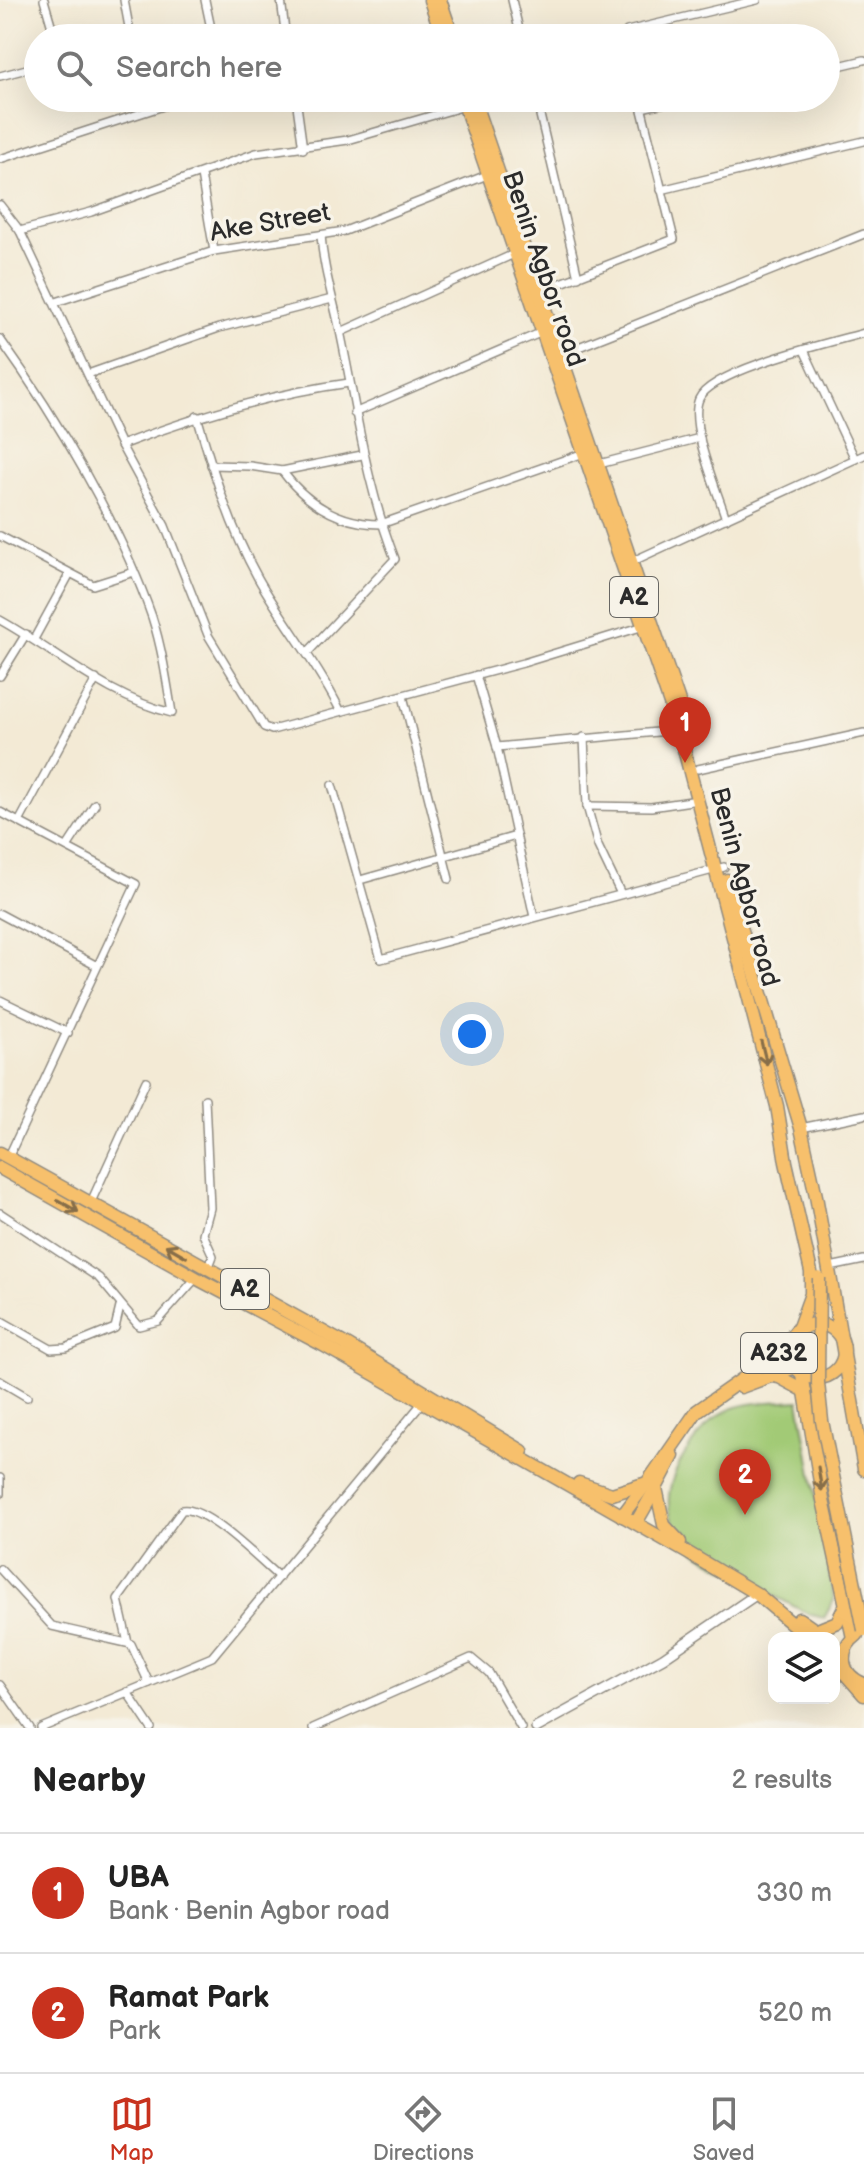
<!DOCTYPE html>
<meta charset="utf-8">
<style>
:root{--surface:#fff;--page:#f6f6f6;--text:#222;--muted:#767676;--line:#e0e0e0;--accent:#c8321e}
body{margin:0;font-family:"Balsamiq Sans",sans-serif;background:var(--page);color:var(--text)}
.controls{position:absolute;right:24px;bottom:24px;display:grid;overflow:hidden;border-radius:16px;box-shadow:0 8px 32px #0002}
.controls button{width:72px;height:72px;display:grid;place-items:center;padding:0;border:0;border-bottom:2px solid var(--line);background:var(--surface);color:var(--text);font:40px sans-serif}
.you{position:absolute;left:472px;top:1034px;width:28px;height:28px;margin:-20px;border:6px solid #fff;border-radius:50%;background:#1a73e8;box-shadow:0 0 0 12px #1a73e833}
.badge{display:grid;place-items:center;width:52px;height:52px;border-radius:50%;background:var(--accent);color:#fff;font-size:26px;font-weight:700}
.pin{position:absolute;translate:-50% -66px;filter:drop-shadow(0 2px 4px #0008)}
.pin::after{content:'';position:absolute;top:42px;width:28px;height:24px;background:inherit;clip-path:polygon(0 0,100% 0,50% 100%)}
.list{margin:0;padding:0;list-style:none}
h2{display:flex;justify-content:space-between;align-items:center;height:104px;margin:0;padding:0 32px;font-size:34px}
h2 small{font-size:26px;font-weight:400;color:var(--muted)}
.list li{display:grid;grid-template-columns:52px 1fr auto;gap:24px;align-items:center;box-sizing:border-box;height:120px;padding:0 32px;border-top:2px solid var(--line)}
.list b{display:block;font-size:30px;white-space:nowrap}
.list p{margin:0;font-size:26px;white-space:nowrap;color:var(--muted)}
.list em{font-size:26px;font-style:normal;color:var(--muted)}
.icon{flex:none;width:44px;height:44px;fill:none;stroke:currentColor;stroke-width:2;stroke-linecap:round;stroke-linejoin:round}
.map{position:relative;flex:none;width:864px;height:1728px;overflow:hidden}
.search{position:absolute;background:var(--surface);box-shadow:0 8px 32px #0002;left:24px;right:24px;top:24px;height:88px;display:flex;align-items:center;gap:20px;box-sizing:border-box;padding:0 28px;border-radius:44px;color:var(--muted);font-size:30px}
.sheet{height:344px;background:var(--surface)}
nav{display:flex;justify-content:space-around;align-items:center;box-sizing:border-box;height:112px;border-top:2px solid var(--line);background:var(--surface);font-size:22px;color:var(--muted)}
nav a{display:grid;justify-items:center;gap:4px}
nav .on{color:var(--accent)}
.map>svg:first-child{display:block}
.green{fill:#a2ca76;stroke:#667a50;stroke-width:2}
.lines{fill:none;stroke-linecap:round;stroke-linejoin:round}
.minor-casing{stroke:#8f8a80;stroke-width:10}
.tertiary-casing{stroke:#8f8a80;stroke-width:12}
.trunk-casing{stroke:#8f8a80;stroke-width:15}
.minor{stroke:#fff;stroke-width:7}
.tertiary{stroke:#fff;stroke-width:9}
.trunk{stroke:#f7c06c;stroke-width:12}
.trunk-bridge-casing{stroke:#8f8a80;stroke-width:15;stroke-linecap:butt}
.trunk-bridge{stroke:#f7c06c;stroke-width:12}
.oneway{stroke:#876e48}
.labels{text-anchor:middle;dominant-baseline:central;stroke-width:7;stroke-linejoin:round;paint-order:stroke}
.shield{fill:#f7f3e8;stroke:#686764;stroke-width:2}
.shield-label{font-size:24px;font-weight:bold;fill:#2b2b2b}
.street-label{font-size:26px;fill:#2b2b2b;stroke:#f7f3e8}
</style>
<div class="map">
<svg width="864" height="1728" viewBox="0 0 864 1728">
<rect width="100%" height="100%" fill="#f7f3e8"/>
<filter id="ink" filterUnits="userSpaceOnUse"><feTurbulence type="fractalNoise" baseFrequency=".0125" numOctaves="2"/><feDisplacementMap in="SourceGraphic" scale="16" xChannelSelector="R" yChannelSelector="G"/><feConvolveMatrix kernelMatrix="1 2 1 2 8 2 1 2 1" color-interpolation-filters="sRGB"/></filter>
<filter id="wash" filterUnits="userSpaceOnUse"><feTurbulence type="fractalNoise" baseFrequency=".006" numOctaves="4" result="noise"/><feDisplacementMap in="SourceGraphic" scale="32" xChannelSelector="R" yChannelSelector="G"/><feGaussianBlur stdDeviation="1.8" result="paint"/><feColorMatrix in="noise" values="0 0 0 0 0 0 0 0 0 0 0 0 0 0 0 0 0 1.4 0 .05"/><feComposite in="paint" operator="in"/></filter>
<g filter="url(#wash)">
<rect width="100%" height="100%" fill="#f3ead5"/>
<path class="green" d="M 799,1400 L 834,1600 L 824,1618 L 808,1614 L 702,1556 C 658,1524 661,1487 691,1445 C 701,1431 715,1415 731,1409 C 751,1401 778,1402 799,1400 Z"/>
</g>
<g filter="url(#ink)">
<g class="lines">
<g class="minor-casing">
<g id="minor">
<polyline points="44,0 55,38"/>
<polyline points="124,0 131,38"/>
<polyline points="205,0 213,38"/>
<polyline points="281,0 286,38"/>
<polyline points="512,0 521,38"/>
<polyline points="626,38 627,31 757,0"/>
<polyline points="826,69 864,60"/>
<polyline points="0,76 38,66"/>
<polyline points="144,98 147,110"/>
<polyline points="296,98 303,149"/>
<polyline points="536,98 578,277"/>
<polyline points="641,108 688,98"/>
<polyline points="0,159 188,98"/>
<polyline points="201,175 214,251"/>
<polyline points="661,190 864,141"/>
<polyline points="0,205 20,231 121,445 165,526 208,635 264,727 272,730 523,663 644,626"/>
<polyline points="20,231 91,212 256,153 348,140 465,106"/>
<polyline points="538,292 674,239 639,98"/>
<polyline points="56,302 214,251 345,231 487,175"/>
<polyline points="341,332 514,254"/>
<path d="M 0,339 C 57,418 120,525 152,617 C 162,648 167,682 172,713 C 109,698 56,651 0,620"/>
<polyline points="804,350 855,459"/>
<polyline points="561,354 864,234"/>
<polyline points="88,374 219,328 332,299"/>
<polyline points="354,413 540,333"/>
<path d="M 197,416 C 213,471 230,528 258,578 C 284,624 317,663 340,710"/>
<path d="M 121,445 C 196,416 269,394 349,383"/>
<polyline points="599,464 700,438"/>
<polyline points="211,465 250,466 282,471 362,455"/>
<path d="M 282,471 C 307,504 339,524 381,524 L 584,453"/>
<path d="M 726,519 C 718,492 688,425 699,399 C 711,370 832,342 864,333"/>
<polyline points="0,536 93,585 134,572"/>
<polyline points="633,561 864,455"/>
<polyline points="34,639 69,575"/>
<path d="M 308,652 L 395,559 C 365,482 357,411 340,331 C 333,298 323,268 321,235"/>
<polyline points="476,675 497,747 534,917"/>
<polyline points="0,676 26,634"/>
<polyline points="403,696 449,879"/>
<polyline points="584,737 587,806 598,846 621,894"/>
<polyline points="497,747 679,730"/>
<polyline points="698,769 864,733"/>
<polyline points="332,785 381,959 724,867"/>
<polyline points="587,806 651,807 698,800"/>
<polyline points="0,812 136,884 8,1158"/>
<polyline points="19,822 96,679"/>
<polyline points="67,847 95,804"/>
<polyline points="360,880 516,836"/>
<polyline points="0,914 97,966"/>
<polyline points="0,1000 68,1033"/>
<polyline points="205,1099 210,1208 203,1234 213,1256 208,1269"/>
<polyline points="801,1128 864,1115"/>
<polyline points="91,1202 146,1081"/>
<polyline points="0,1213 99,1278 139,1326 158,1321 196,1278"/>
<polyline points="830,1267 864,1260"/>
<polyline points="0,1320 51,1349 66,1348 115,1328 120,1307"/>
<polyline points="0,1381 27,1397"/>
<polyline points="0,1478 0,1494"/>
<polyline points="0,1569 52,1626 131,1644 149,1683"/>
<path d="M 128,1643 L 118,1599 L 182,1510 C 205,1505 260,1561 279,1577"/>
<polyline points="0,1685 30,1728"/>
<polyline points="127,1692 151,1728"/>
<polyline points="41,1728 212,1657 423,1402"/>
<polyline points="313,1728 471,1658 489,1673 521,1728"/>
</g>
</g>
<g class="tertiary-casing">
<polyline id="tertiary" points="536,1728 663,1658 757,1594"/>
</g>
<g class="trunk-casing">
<g id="trunk">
<polyline points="430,0 443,38"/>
<polyline points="440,0 453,38"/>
<polyline points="462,98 679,730 777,1106 786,1162 811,1272 811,1294 799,1327 777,1355 697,1411 647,1483 612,1494 579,1483"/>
<polyline points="473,98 681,708"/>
<polyline points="727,880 801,1128 816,1196 864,1469"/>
<polyline points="0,1153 345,1344 522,1451"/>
<polyline points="0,1168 196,1278 323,1345 688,1553 757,1594 809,1638"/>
<circle cx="817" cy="1351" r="27"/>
<polyline points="802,1374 823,1500 853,1638"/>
<polyline points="768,1375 779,1377 805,1391"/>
<polyline points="741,1387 795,1367"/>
<polyline points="673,1456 656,1488 664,1525 680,1542"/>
<polyline points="622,1516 645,1485"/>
<polyline points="636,1523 656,1488"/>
<polyline points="799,1619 826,1638"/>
<polyline points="815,1631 837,1622 844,1608"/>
<path d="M 857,1635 C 837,1650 840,1675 864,1684"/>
<polyline points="834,1661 864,1695"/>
</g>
</g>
<use href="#minor" class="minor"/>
<use href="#tertiary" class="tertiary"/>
<use href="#trunk" class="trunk"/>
<g class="trunk-bridge-casing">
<polyline id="trunk-bridge" points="819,1278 818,1383 822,1421 864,1630"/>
</g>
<use href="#trunk-bridge" class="trunk-bridge"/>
</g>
<defs><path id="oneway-shaft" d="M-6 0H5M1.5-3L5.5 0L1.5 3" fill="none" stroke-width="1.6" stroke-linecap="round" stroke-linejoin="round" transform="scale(2)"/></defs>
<g class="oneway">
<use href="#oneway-shaft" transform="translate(764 1053) rotate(76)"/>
<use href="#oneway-shaft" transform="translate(68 1206) rotate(30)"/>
<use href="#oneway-shaft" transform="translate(176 1251) rotate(-150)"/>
<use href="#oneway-shaft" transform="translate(820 1479) rotate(81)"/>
</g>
</g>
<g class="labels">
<g class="shield">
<rect x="610" y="577" width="48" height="40" rx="6"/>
<rect x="221" y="1269" width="48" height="40" rx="6"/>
<rect x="741" y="1333" width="76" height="40" rx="6"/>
</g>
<g class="shield-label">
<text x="634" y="597">A2</text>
<text x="245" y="1289">A2</text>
<text x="779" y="1353">A232</text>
</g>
<g class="street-label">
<text transform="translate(270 223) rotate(-10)">Ake Street</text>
<text transform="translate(543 269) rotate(71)">Benin Agbor road</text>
<text transform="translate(744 887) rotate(75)">Benin Agbor road</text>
</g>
</g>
</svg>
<div class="controls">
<button><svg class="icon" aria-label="layers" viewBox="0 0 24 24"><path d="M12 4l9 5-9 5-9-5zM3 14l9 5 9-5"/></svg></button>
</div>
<div class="you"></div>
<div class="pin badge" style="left:685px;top:763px">1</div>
<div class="pin badge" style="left:745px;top:1515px">2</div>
<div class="search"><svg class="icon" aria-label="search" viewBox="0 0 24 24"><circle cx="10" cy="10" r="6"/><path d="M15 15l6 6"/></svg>Search here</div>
</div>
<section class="sheet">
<h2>Nearby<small>2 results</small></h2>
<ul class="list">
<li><span class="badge">1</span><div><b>UBA</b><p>Bank · Benin Agbor road</p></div><em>330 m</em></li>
<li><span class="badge">2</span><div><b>Ramat Park</b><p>Park</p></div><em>520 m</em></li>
</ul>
</section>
<nav>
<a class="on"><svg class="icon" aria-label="map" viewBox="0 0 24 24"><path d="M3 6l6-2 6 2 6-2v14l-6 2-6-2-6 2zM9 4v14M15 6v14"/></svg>Map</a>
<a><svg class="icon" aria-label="directions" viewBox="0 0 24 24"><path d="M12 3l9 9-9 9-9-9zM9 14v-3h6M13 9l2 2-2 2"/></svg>Directions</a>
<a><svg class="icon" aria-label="saved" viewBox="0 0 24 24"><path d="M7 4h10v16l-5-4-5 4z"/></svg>Saved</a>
</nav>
